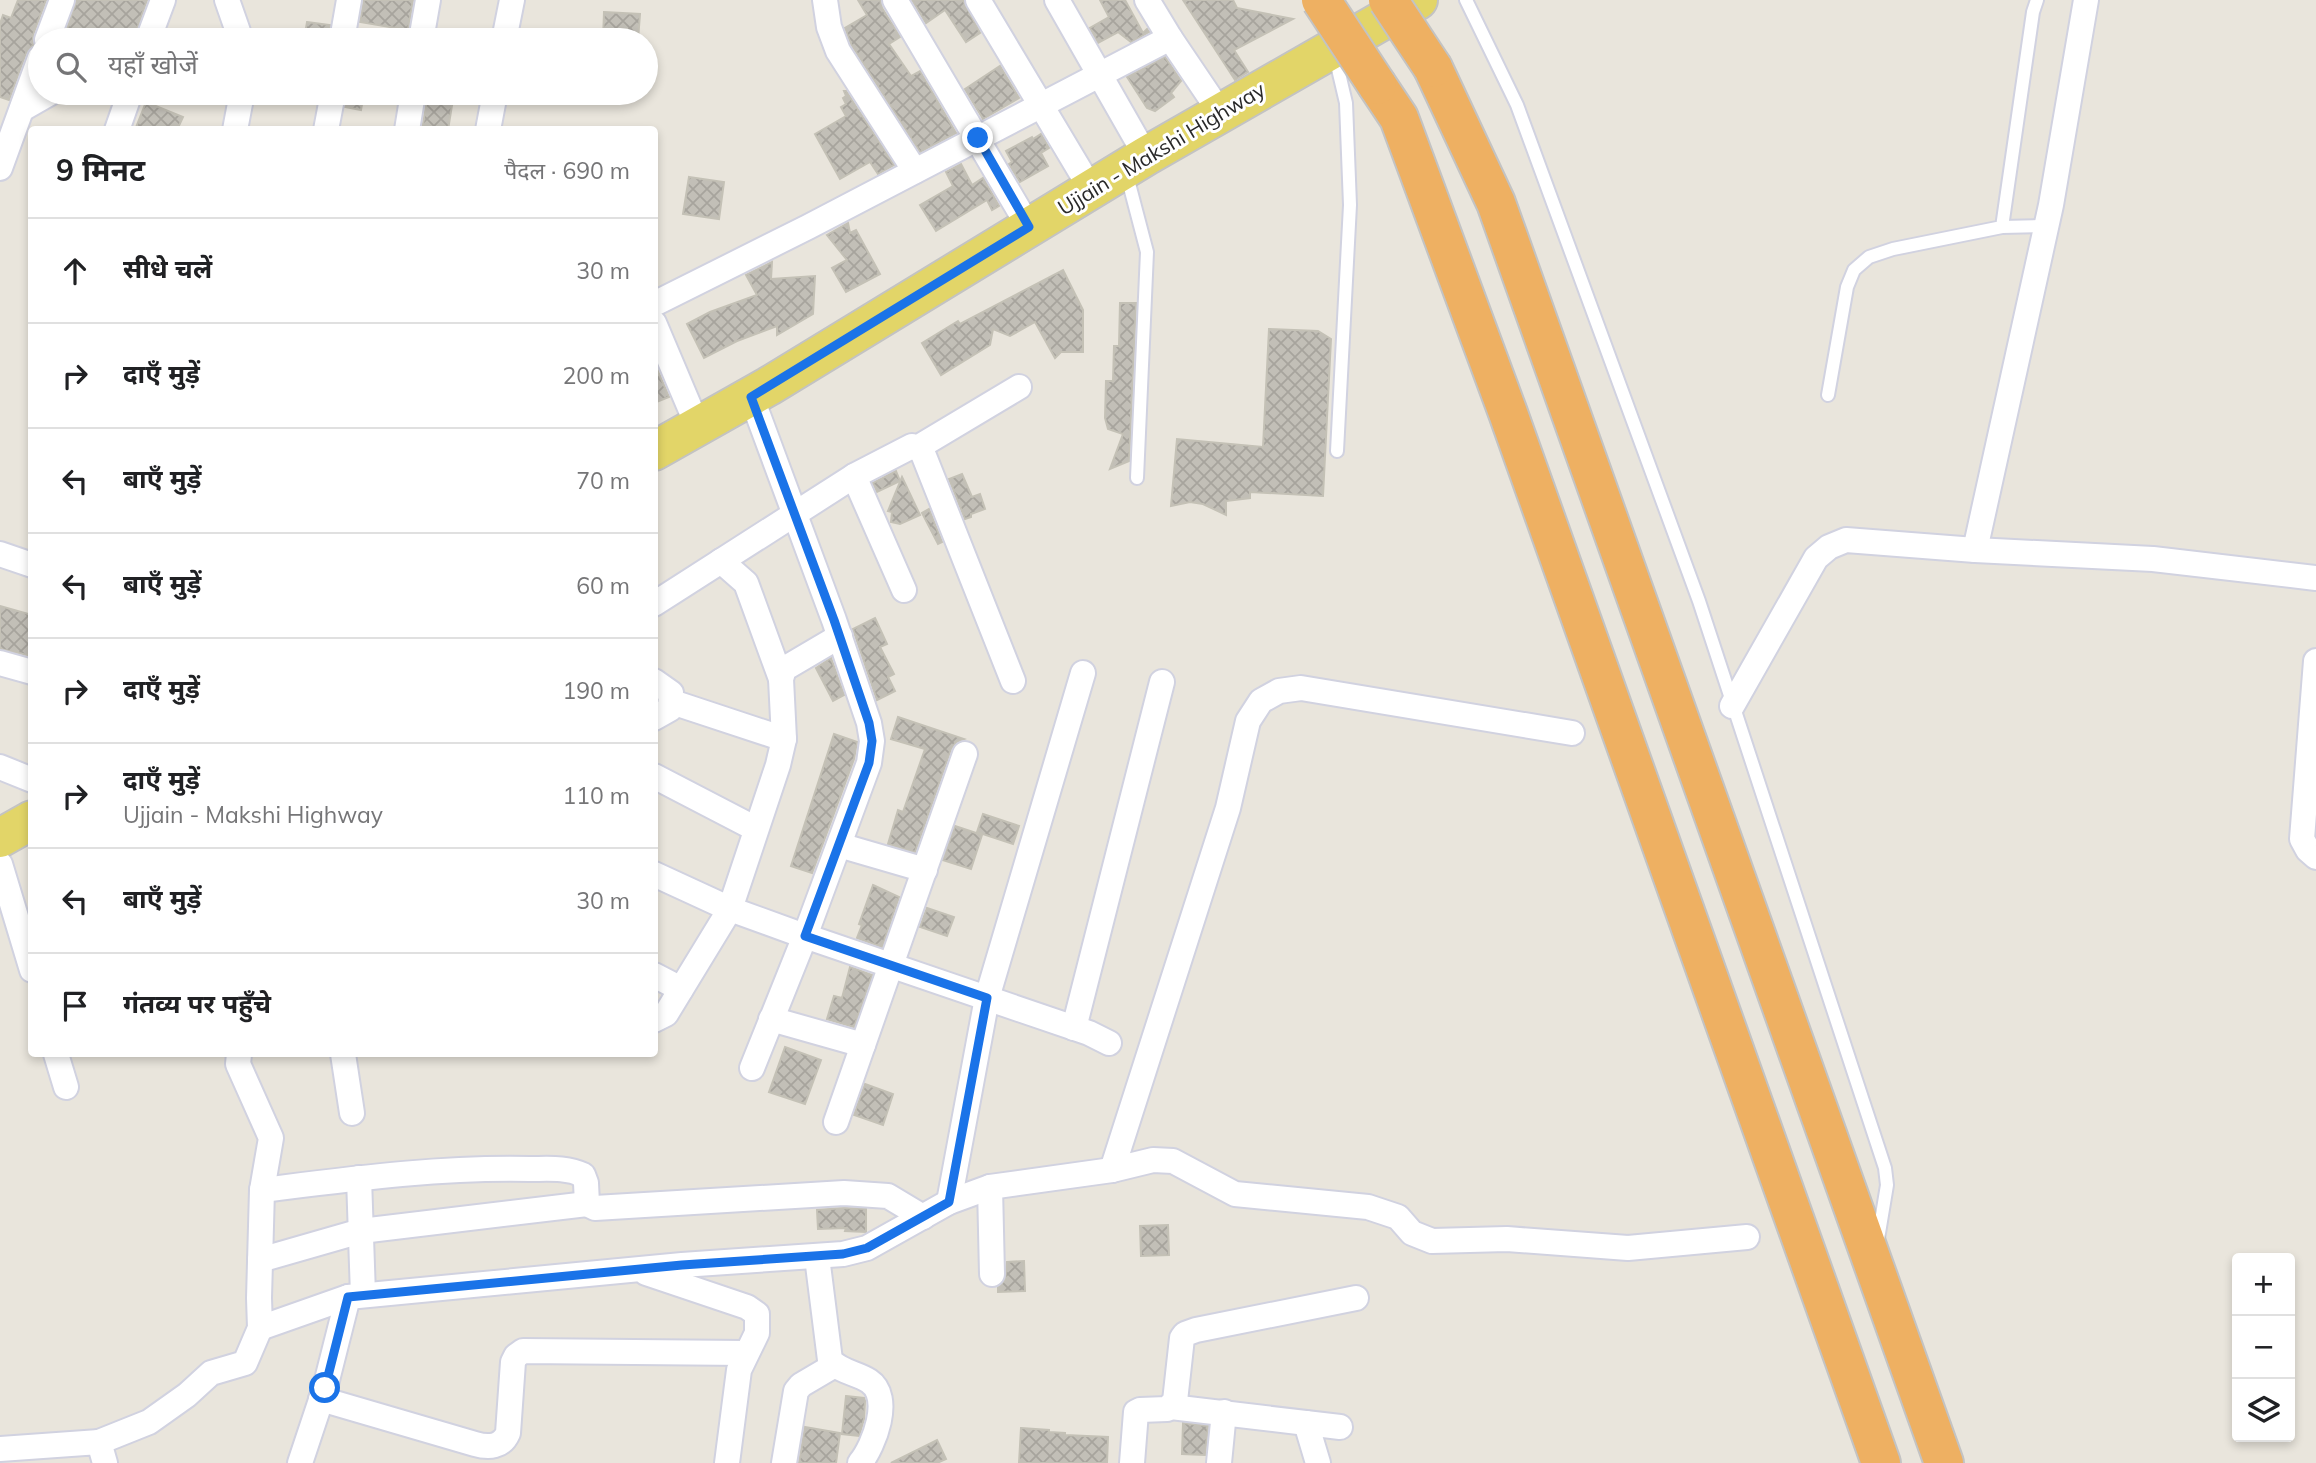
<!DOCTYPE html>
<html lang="hi">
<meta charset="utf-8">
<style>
:root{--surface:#fff;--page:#f6f6f6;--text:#202124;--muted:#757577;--line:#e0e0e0}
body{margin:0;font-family:Mulish,"Noto Sans Devanagari",sans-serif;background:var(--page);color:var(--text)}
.controls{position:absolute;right:21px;bottom:21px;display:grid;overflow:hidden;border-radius:7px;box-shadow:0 4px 10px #0003}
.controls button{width:63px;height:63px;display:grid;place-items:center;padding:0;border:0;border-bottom:2px solid var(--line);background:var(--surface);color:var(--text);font:35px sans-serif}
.stop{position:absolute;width:21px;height:21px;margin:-16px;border:5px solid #1a73e8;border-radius:50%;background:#fff}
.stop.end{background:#1a73e8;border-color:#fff;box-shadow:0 2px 7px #0008}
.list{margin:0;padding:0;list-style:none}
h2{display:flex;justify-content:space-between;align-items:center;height:91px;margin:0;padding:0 28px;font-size:30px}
h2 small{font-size:23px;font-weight:400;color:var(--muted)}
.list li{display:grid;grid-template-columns:46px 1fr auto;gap:21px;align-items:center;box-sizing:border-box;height:105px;padding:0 28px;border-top:2px solid var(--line)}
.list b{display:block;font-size:26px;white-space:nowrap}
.list p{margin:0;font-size:23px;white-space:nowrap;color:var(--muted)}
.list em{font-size:23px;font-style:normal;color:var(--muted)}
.icon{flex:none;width:38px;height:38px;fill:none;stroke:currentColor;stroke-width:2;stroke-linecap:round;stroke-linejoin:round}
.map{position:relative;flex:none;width:2316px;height:1463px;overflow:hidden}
.search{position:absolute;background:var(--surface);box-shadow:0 4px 10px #0003;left:28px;top:28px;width:630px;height:77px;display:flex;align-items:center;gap:18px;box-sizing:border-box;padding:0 24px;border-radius:38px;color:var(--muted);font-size:26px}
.panel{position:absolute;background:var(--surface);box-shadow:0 4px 10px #0003;left:28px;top:126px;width:630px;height:931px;border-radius:7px}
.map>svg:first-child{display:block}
.building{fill:url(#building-cross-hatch);stroke:#c4c1b6;stroke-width:2}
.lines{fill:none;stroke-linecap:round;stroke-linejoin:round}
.lane-casing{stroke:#d1d2e0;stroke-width:16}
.street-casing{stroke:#d1d2e0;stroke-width:28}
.primary-casing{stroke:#c3c3c3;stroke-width:42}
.highway-casing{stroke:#c3c3c3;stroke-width:42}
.lane{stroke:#fff;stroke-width:12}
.street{stroke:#fff;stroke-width:24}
.primary{stroke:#e2d568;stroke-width:38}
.highway{stroke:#eeb062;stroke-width:38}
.highway-bridge-casing{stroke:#c3c3c3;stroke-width:42;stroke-linecap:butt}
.highway-bridge{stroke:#eeb062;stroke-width:38}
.route{stroke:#1a73e8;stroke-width:9}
.labels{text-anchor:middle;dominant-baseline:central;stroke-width:6;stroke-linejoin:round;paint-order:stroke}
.street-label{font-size:21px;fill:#292929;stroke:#fff}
</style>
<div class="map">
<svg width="2316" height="1463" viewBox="0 0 2316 1463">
<defs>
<pattern id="building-cross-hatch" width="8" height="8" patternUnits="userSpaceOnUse" patternTransform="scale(1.75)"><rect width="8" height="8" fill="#c2bfb7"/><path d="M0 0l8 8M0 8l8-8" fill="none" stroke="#a7a49d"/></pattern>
</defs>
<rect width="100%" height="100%" fill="#e9e5dc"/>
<g class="building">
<polygon points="18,0 46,0 33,35 33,45 26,53 9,100 0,97 0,24 3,15 11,18"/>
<polygon points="77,0 147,0 133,40 63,40"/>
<polygon points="364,0 413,0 408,30 360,22"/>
<polygon points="858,0 880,0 882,8 900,37 889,44 911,76 920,71 956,133 920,152 851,44 845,28 867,15"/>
<polygon points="912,0 963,0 980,33 966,42 945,10 926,23"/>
<polygon points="1100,0 1125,0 1143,33 1147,29 1149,32 1131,42 1118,32 1098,43 1090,28 1109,17"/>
<polygon points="1183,0 1233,0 1237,8 1293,19 1234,50 1248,72 1235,80"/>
<polygon points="604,12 640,14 638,40 603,40"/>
<polygon points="307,22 330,25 328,40 304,40"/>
<polygon points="1165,57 1181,81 1171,93 1174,97 1155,111 1147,108 1127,77"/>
<polygon points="1000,66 1019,98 983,119 965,89"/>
<polygon points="844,91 846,91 894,165 878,174 870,162 840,179 815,134 846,116 841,107 846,104 843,98 846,96"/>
<polygon points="348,93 364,93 361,110 345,107"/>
<polygon points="428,93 454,93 448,130 422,130"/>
<polygon points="146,102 183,117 177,130 135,130"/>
<polygon points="1041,134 1049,148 1041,153 1048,166 1020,182 1009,164 1012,162 1006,151 1032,137 1033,139"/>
<polygon points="961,164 972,185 983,178 999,206 992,210 987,200 936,231 920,205 953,186 946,172"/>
<polygon points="689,177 724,182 719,219 683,214"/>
<polygon points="848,223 850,233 856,230 880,274 846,292 832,268 847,260 827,235"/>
<polygon points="772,262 771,279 815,276 813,314 777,335 777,326 737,341 704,358 687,324 710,312 757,295 746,275"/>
<polygon points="1063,270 1083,310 1083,352 1061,352 1055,358 1035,322 1010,336 993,329 990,345 941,375 922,343 958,321 960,324"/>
<polygon points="1120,303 1136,303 1129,461 1110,469 1123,434 1108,429 1105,418 1106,381 1113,381 1114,346 1119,346"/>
<polygon points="1269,329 1318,331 1331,339 1323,496 1250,492 1250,498 1226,501 1226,515 1203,504 1190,502 1171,506 1177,439 1263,447"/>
<polygon points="654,362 669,397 654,403"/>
<polygon points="896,471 900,481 877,492 873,483"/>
<polygon points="962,474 972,497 980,494 985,509 971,514 971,517 965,519 949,479"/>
<polygon points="902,477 920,515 900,524 891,522 892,512 888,511"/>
<polygon points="929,509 942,542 938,544 922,513"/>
<polygon points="0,606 32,615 32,656 0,649"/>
<polygon points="875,618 887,644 880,647 894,674 888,677 895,691 877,700 853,629"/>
<polygon points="831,658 844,695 833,701 816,668"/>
<polygon points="898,717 964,739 956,742 951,749 915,852 888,844 898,810 903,812 925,749 891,739"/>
<polygon points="834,734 857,742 854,759 812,873 791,866"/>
<polygon points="983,814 1019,826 1013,844 977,832"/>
<polygon points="955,826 982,835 971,869 943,860"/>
<polygon points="873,885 899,897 882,947 857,938 862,925 859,924"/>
<polygon points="927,908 954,917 947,936 920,927"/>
<polygon points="850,967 872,975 854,1027 827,1019 834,996 842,998"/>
<polygon points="785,1047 821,1060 805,1104 769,1092"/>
<polygon points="865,1084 893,1094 883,1125 854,1115"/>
<polygon points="844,1208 866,1209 866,1232 845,1231 846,1228 818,1229 817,1210"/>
<polygon points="1168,1225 1169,1255 1141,1256 1140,1226"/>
<polygon points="1024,1261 1025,1291 998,1292 998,1287 1005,1280 1007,1262"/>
<polygon points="846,1396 864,1398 865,1401 864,1419 859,1436 842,1434"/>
<polygon points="1183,1423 1208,1426 1205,1455 1182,1454"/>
<polygon points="805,1427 840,1433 836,1463 799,1463"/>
<polygon points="1021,1428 1049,1430 1049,1432 1065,1433 1065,1435 1108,1437 1107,1463 1019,1463"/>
<polygon points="937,1440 946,1459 937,1463 891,1463"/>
</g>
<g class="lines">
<g class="lane-casing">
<g id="lane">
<polyline points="1466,0 1517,105 1699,601 1885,1168 1887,1185 1878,1239"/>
<polyline points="1334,52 1346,103 1350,205 1337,451"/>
<polyline points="1126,172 1147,252 1137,478"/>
<polyline points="2002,227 2047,226"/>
<polyline points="1828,395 1847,287 1854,270 1869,257 1893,249 2002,227 2033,12 2037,0"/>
</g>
</g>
<g class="street-casing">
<g id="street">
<polyline points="227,0 241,40"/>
<polyline points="825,0 829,27 838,51 915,171"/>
<polyline points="895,0 1029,227"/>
<polyline points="978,0 1091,189"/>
<polyline points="1057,0 1146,156"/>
<polyline points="1147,0 1170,38"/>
<polyline points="47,40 62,0"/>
<polyline points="148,40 163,0"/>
<polyline points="342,40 349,0"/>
<polyline points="421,40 428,0"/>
<polyline points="504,40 512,0"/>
<polyline points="22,109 50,93"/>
<polyline points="117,130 130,93"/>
<polyline points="235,130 242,93"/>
<polyline points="326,130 333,93"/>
<polyline points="407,130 413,93"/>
<polyline points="488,130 495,93"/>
<polyline points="0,168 40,58"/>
<polyline points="654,304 808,227 1170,38 1220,112"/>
<polyline points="654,323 698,427"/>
<polyline points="751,396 834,620 869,723 872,741 869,763 805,936 752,1068"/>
<polyline points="917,448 1019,387"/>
<polyline points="854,476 904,590"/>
<polyline points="1975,550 2153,559 2316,578"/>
<polyline points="0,554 32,565"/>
<polyline points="721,561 746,583 781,679"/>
<polyline points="654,604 854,476 912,446 922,451 1013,681"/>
<polyline points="2316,661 2302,839 2308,850 2316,857"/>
<polyline points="0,663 32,672"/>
<polyline points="654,681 671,693 670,709 654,718"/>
<polyline points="672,702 784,739"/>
<polyline points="1732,706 1816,558 1829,547 1846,540 1975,550 2051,205 2086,0"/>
<polyline points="0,767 32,780"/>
<polyline points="654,776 756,829"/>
<polyline points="839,845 925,870"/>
<polyline points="0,864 32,970"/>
<polyline points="654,874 730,909 799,934 1089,1033 1109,1043"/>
<polyline points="654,975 681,989"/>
<polyline points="771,1019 863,1045"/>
<polyline points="654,1020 666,1014 730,909 778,765 784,739 781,679 784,669 840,636"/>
<polyline points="1074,1028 1162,682"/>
<polyline points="56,1054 66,1087"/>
<polyline points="343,1054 352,1113"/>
<polyline points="836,1122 965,754"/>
<polyline points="1112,1170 1228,808 1248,721 1261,701 1279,691 1301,688 1572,733"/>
<polyline points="359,1178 363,1295"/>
<polyline points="990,1187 992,1274"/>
<path d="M 262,1190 C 351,1179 440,1167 530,1169 C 547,1169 567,1167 583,1175 L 586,1183 L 587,1204 L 595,1208 L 844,1193 L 888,1196 L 923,1217"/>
<polyline points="949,1202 987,998 1083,673"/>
<path d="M 817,1257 L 830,1360 C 840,1372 857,1373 869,1381 C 893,1397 874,1446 860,1463"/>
<polyline points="260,1260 361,1231 587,1204"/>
<polyline points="646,1273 747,1307 757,1314 757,1333 739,1370 727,1463"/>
<polyline points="260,1328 348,1297 682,1265 843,1254 867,1248 949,1202 990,1187 1112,1170 1153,1160 1173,1161 1235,1194 1368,1207 1398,1217 1412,1233 1432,1241 1507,1239 1628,1248 1747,1237"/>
<path d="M 321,1399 L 475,1444 C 489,1448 502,1447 508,1433 L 513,1362 L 516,1356 L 523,1351 L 746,1353"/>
<polyline points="1171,1407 1340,1427"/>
<polyline points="1306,1423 1318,1463"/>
<polyline points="99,1442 149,1422 187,1395 211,1373 245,1363 260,1328 259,1298 262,1190 271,1138 238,1064 239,1054"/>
<polyline points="0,1449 99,1442 105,1463"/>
<polyline points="300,1463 325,1388 348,1297"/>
<polyline points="784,1463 796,1391 801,1385 835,1365"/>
<polyline points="1132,1463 1136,1412 1140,1410 1167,1409 1175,1401 1182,1338 1185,1334 1196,1330 1356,1298"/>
<polyline points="1219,1463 1224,1412"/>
</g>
</g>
<g class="primary-casing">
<g id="primary">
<polyline points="654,451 769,386 1146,156 1418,0"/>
<polyline points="0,838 32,820"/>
</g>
</g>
<g class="highway-casing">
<g id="highway">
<polyline points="1433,68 1496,203 1944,1463"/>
<polyline points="1377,85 1399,118 1508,413 1881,1463"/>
</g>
</g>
<use href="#lane" class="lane"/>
<use href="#street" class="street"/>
<use href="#primary" class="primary"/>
<use href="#highway" class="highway"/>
<g class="highway-bridge-casing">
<g id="highway-bridge">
<polyline points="1321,0 1377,85"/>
<polyline points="1388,0 1433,68"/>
</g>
</g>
<use href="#highway-bridge" class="highway-bridge"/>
</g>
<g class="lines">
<polyline class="route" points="325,1388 348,1297 682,1265 843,1254 867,1248 949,1202 987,998 805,936 869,763 872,741 869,723 834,620 751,397 1029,227 978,138"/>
</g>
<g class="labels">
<g class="street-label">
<text transform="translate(1161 148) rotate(-31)">Ujjain - Makshi Highway</text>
</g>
</g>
</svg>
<div class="controls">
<button>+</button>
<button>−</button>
<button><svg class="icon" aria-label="layers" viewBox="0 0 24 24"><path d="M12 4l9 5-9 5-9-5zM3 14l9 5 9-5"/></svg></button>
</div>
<div class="stop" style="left:325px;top:1388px"></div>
<div class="stop end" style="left:978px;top:138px"></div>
<div class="search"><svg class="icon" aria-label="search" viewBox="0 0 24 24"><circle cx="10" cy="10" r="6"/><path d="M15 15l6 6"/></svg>यहाँ खोजें</div>
<section class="panel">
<h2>9 मिनट<small>पैदल · 690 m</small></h2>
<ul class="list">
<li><svg class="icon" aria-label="ahead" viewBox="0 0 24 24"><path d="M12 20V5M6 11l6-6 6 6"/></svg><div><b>सीधे चलें</b></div><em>30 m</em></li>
<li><svg class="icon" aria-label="right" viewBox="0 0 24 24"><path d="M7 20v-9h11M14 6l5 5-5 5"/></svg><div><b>दाएँ मुड़ें</b></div><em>200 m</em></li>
<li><svg class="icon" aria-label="left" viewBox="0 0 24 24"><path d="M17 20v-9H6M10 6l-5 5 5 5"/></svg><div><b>बाएँ मुड़ें</b></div><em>70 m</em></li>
<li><svg class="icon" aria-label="left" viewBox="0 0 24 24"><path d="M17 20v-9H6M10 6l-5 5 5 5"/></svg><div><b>बाएँ मुड़ें</b></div><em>60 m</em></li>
<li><svg class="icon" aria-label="right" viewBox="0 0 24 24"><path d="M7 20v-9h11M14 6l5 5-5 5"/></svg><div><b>दाएँ मुड़ें</b></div><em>190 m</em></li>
<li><svg class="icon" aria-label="right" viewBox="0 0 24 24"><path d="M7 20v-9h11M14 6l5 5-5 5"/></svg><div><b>दाएँ मुड़ें</b><p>Ujjain - Makshi Highway</p></div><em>110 m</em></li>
<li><svg class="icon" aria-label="left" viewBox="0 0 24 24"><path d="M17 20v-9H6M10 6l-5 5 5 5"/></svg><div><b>बाएँ मुड़ें</b></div><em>30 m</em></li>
<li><svg class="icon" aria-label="arrive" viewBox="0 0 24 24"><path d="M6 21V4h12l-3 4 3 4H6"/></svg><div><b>गंतव्य पर पहुँचे</b></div></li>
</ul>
</section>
</div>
